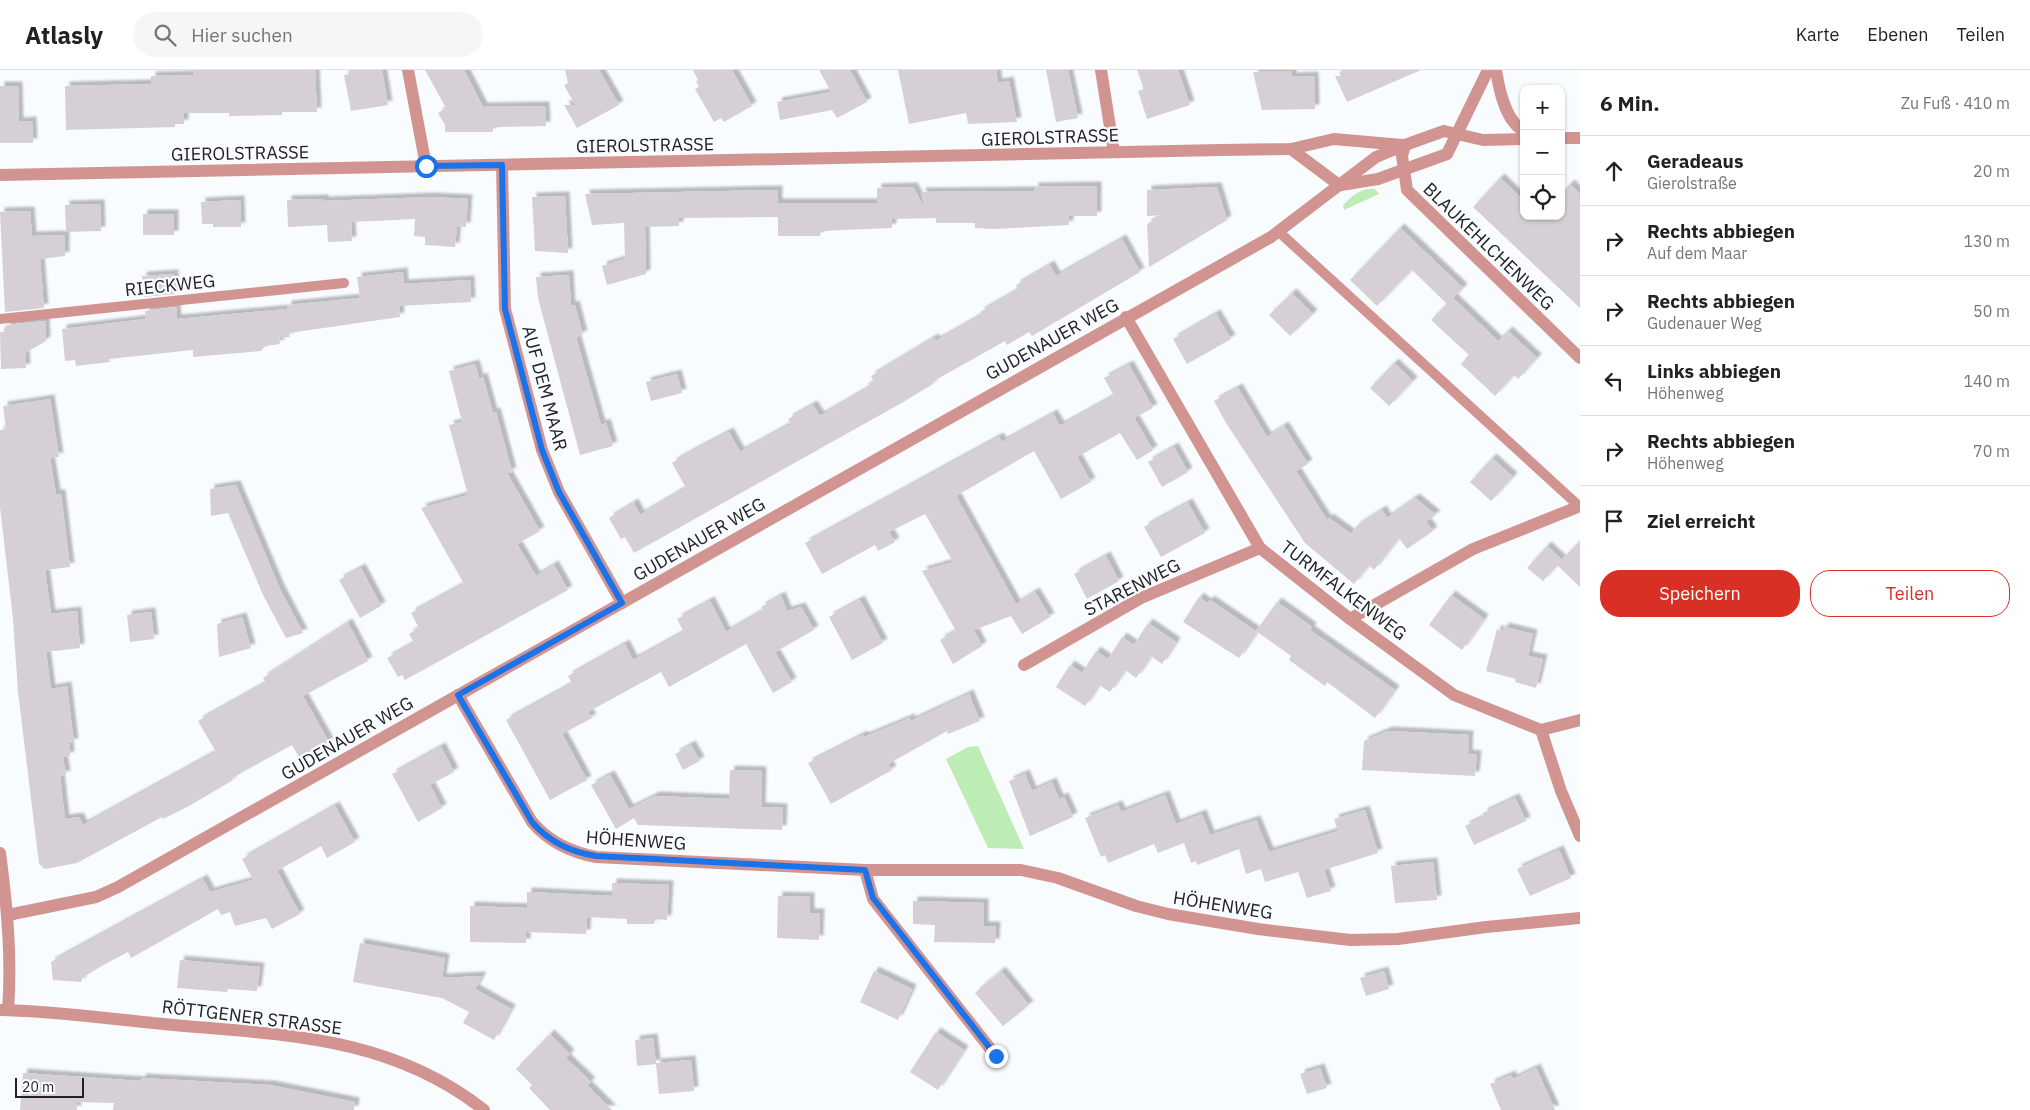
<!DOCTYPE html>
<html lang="de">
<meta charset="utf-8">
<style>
:root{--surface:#fff;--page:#f6f6f6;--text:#222;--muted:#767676;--line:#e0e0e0;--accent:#d93025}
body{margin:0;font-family:"IBM Plex Sans",sans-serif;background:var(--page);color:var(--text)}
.controls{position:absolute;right:15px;top:15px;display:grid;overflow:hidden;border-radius:10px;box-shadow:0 1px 4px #0004}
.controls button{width:45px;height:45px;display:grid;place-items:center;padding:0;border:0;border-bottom:1px solid var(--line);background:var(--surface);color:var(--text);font:25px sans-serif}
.scale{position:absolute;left:15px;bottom:12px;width:69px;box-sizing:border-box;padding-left:5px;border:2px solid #212326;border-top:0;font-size:14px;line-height:18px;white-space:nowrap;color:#212326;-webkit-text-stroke:4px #f9fcff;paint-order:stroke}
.stop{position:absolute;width:15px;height:15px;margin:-11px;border:4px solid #1a73e8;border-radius:50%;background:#fff}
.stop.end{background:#1a73e8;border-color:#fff;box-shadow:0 1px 5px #0008}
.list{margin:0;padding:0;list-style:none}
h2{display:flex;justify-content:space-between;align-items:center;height:65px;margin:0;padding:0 20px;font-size:21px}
h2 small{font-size:16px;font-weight:400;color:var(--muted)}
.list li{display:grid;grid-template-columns:32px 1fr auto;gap:15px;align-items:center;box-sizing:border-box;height:70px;padding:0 20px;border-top:1px solid var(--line)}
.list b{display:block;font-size:19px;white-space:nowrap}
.list p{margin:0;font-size:16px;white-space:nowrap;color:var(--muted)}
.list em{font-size:16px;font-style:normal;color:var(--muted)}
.actions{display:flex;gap:10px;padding:15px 20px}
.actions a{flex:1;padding:11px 0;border:1px solid var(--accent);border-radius:20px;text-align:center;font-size:18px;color:var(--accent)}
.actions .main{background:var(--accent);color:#fff}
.icon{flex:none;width:28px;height:28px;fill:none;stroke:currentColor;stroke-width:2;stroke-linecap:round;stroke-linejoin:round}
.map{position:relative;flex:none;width:1580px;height:1040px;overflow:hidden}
header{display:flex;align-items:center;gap:30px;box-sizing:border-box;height:70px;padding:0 25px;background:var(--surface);border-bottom:1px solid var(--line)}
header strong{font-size:24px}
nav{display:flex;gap:28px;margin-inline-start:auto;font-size:18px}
.search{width:350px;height:45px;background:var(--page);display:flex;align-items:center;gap:12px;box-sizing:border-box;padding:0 18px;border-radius:28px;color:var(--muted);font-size:19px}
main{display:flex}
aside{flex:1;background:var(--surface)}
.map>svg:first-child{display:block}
.green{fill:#beecb5}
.building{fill:#d6cfd6;filter:url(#shadow)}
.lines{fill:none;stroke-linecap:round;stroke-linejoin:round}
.service{stroke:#d29491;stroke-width:10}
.minor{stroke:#d29491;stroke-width:12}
.tertiary{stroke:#d29491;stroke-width:12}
.route{stroke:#1a73e8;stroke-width:6}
.labels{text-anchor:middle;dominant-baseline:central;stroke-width:4.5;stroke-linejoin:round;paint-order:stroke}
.street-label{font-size:18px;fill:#212326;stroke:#f9fcff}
</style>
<header>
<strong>Atlasly</strong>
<div class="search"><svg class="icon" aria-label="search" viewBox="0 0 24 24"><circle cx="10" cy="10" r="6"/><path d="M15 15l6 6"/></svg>Hier suchen</div>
<nav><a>Karte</a><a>Ebenen</a><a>Teilen</a></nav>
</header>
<main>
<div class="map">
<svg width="1580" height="1040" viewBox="0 0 1580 1040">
<defs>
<filter id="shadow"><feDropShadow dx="4.5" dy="-4.5" stdDeviation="1" flood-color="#0004"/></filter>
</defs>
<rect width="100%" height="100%" fill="#f9fcff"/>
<g class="green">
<path d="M 1367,119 L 1375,119 L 1379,124 L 1344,140 L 1343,135 C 1351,127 1356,122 1367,119 Z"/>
<polygon points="978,676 1024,779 988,778 946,689 968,677"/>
</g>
<g class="building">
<polygon points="193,0 315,0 317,42 282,42 282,45 229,46 229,43 184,43 184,54 175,54 175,57 66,60 65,16 151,14 151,6 193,5"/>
<polygon points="350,0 382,0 388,35 351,41 344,5 351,4"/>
<polygon points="425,0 464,0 483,37 545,36 546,56 493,57 493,62 445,62 445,55 438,43 446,38"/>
<polygon points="565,0 599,0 619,35 577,58 564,35 575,35 564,15 568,13"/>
<polygon points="693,0 732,0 752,36 724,52 721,48 714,52 695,19 699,17 696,11 698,10"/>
<polygon points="819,0 850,0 867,32 837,48 832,40 780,50 777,32 831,22"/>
<polygon points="898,0 996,0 998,13 1009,11 1017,52 968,54 966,43 909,54"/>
<polygon points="1046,0 1068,0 1078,48 1056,52"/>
<polygon points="1137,0 1178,0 1190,35 1147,49 1138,21 1144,19"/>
<polygon points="1341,0 1421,0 1347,32 1335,6 1344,6"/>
<polygon points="1292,1 1292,7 1314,6 1315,39 1262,40 1253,2"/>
<polygon points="0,16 18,16 19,52 32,51 33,73 0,73"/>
<polygon points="1500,108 1524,131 1524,146 1561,146 1561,124 1570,114 1580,124 1580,238 1473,137"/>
<polygon points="1097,116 1097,146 1069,146 1069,155 995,159 975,158 975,153 936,153 936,148 892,149 892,158 821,161 820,166 778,166 778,133 877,133 877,118 913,117 925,139 921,122 1034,121 1034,117"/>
<polygon points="1217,117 1227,150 1149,197 1147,154 1163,145 1147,146 1147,120"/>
<polygon points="778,120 778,147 679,148 679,156 645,157 646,204 607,215 602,196 625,189 624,153 592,155 585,124"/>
<polygon points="565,126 568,183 535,181 532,127"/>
<polygon points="430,127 468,129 466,157 457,156 455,177 425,175 425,167 414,166 415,149 351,152 352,171 328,172 327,155 288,157 287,130 324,129 324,131"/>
<polygon points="240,130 241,157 213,157 213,154 202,154 201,132"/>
<polygon points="100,134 101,161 66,162 65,135"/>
<polygon points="30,141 32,166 65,165 65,186 40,189 44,238 5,242 0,142"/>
<rect x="143" y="144" width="31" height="21"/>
<polygon points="1400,158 1463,218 1453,228 1498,271 1508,261 1537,288 1518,309 1514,305 1495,326 1461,294 1469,285 1431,250 1447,234 1412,200 1377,236 1350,210"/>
<polygon points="1122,169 1140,202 1032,266 1029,262 1007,275 1005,271 932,312 933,314 905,331 634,483 625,467 621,469 609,448 634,433 640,445 686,418 672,393 693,381 729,362 740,382 791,354 788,349 813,335 820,346 865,320 864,318 874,312 871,306 934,268 936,271 982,245 980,242 1018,220 1016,215 1050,195 1056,206"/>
<polygon points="403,202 404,214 470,210 471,232 399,236 400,247 289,263 290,267 279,268 280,274 265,276 261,281 193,287 193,280 109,289 110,292 76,296 75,290 65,291 62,259 146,249 145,241 176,237 177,249 287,239 287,235 360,228 357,207"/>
<polygon points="174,204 175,224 144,227 142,206"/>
<polygon points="569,205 571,236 575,235 583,265 576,267 601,355 606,353 613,376 580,385 538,228 536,207"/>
<polygon points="1292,223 1313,244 1290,266 1269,245"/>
<polygon points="1216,244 1231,269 1187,294 1173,269"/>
<polygon points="45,251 46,271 25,283 26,298 1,299 0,262 6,262 6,255"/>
<polygon points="1394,293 1413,311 1389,336 1370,318"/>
<polygon points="475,294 479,309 483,307 493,343 496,342 512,402 507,403 540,461 517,474 536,506 554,495 568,520 405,610 402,605 398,607 387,588 414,573 409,564 419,558 411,543 464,514 421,438 468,425 449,355 462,352 449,301"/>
<polygon points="1129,295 1153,338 1134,348 1153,380 1137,390 1120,363 1077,387 1091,412 1061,429 1034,381 956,426 1016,534 1035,522 1050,547 1022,564 1011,546 974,560 982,576 953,594 940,570 956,561 922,501 953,492 925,444 889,462 895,472 878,481 875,475 822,504 805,473 999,367 1002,372 1053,344 1060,356 1114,326 1104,308"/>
<polygon points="677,304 682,323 651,331 646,312"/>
<polygon points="1238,318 1267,367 1284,356 1308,394 1296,401 1327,450 1329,448 1351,464 1357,456 1382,440 1387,448 1415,428 1436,445 1426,451 1433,461 1407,479 1399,468 1374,500 1369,495 1354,514 1305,473 1226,353 1214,331"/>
<polygon points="50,329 59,387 50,388 56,424 61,424 70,497 45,500 51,544 77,541 80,578 46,582 51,619 67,616 74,673 69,673 70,686 63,687 66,705 60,706 65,749 79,747 83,755 216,682 198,651 266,613 263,608 348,553 368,591 303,626 329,672 300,689 292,675 232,708 233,710 189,736 163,749 162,747 77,793 45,799 39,794 18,622 13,549 0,437 0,360 6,359 3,336"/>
<polygon points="1174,377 1188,402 1162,417 1148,392"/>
<polygon points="1492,388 1513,407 1491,431 1470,412"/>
<polygon points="236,415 280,519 303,563 286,568 264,527 228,443 211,446 210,419"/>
<polygon points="1188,433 1205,463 1161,487 1144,457"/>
<polygon points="1580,471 1580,517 1557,495"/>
<polygon points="1547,476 1562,490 1543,511 1527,498"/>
<polygon points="1106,486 1119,511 1087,529 1074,504"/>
<polygon points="361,498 381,536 360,548 339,510"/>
<polygon points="1451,525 1484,549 1462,580 1429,555"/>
<polygon points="781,526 787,541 801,537 814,560 775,582 792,612 773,623 746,574 669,617 661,602 588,642 592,648 562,664 587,710 550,730 506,650 572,614 568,606 625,574 633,590 684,562 677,549 710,531 726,562 763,541 761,537"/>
<polygon points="1199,527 1207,533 1210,530 1257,562 1239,588 1183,552"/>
<polygon points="860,530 883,573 852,590 829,547"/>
<polygon points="1277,532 1312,557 1310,560 1395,620 1375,648 1327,612 1325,616 1289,590 1291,586 1256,561"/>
<polygon points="151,542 154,569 130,572 127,545"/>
<polygon points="242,547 251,578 219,587 217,554"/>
<polygon points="1148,553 1176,572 1162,594 1151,586 1136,608 1125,600 1110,622 1099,615 1085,636 1056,617 1070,595 1082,603 1096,581 1108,589 1122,567 1134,575"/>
<polygon points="1505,557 1533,564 1528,586 1543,589 1536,618 1515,612 1516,609 1486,601 1497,559 1501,562"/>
<polygon points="969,624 980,651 948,664 947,661 888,694 892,700 831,734 808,693 863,665 864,667 910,648 911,651"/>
<polygon points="1388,661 1469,665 1468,684 1477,685 1475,706 1362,700 1364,671"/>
<polygon points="691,675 700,691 683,700 675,684"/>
<polygon points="441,677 454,702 430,715 442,738 418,752 392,704"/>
<polygon points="730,700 762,701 761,737 783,738 782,760 638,755 634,748 616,759 591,715 610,705 632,744 629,739 655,726 729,729"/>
<polygon points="1025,704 1032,721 1052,712 1059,729 1064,727 1073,747 1030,766 1009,711"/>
<polygon points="1165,725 1176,754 1202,744 1210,765 1256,750 1269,782 1338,761 1334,749 1365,740 1378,783 1324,800 1331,821 1307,828 1298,802 1265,812 1261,799 1246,804 1239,779 1197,795 1196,791 1191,793 1184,773 1158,783 1154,774 1108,793 1105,785 1101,787 1085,748 1118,735 1121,742"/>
<polygon points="1515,728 1526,751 1474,775 1465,756 1484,747 1483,743"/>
<polygon points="335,736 355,772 327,788 321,776 277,801 300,844 272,859 266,848 235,856 230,842 221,845 218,839 131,888 128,882 107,893 83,907 81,912 53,910 51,892 203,809 210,822 253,810 242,789"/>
<polygon points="1559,780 1571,808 1530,826 1517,799"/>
<polygon points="1433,792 1437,830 1395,833 1391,796"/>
<polygon points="612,813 669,815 667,850 655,849 654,854 627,854 627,849 587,847 586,864 526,862 526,873 470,872 470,836 527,838 527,822 612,826"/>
<polygon points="778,826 810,827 810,843 820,843 819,870 777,868"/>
<polygon points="913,831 984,833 984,856 996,856 995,873 934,872 935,855 913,854"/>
<polygon points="360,873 445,888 442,908 482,906 475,919 511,939 494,970 463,953 469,942 442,928 353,912"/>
<polygon points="180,890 260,897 257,921 228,919 227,922 177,918"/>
<polygon points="874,901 912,919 898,950 860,932"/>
<polygon points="1001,901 1029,935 1003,956 975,923"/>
<polygon points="1384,901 1389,919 1366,926 1360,908"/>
<polygon points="936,962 964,980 938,1020 910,1002"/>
<polygon points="550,964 570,984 566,988 591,1012 587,1015 612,1040 550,1040 529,1018 532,1015 516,999"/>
<polygon points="653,968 656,993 691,990 694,1021 659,1024 656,994 637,996 635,970"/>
<polygon points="1320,998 1327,1018 1307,1024 1300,1004"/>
<polygon points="1536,998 1555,1040 1501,1040 1490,1014 1511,1005 1513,1009"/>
<polygon points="23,1003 141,1011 142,1008 270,1015 355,1032 354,1040 113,1040 114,1033 77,1032 77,1040 20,1040"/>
</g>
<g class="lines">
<g class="service">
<polyline points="1279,162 1579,436"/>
<polyline points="0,249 344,213"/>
</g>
<g class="minor">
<polyline points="408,0 426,96"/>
<polyline points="1101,0 1114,82"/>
<path d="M 1496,0 C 1499,19 1505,51 1524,61"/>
<polyline points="1561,68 1580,68"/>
<polyline points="1405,75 1402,86 1407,120 1580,288"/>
<polyline points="1291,79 1339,115"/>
<polyline points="502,95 505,239 542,380 559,422 622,533"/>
<polyline points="0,105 1221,80 1291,79 1334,69 1402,75"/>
<polyline points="1341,115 1378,109 1447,84 1488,0"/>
<polyline points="1126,247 1260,478 1350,549 1454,625 1541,660"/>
<polyline points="1350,549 1473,479 1580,436"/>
<polyline points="1024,595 1141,528 1260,478"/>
<path d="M 458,625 L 532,752 C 549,772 570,782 596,787 L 865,800 L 1021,800 L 1058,808 L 1136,836 L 1168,844 L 1258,859 L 1350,870 L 1398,869 L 1486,857 L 1580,848"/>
<polyline points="1541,660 1561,721 1580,766"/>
<polyline points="1541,660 1580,650"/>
<path d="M 0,783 C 7,836 12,887 8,940"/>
<polyline points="865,800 873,829 996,986"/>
<polyline points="8,845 96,827 118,817 1271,167 1376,87 1405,75 1444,61 1483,70 1524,69"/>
</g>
<path class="tertiary" d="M 0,940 C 54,941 109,949 163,954 C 279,965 388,964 484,1040"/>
</g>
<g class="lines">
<path class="route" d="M 426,96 L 502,95 L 505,239 L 542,380 L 559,422 L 622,533 L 458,625 L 532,752 C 549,772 570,782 596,786 L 865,800 L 873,828 L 996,986"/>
</g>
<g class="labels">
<g class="street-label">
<text transform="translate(1050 67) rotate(-2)">GIEROLSTRASSE</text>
<text transform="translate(645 75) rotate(-1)">GIEROLSTRASSE</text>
<text transform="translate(240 83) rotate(-1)">GIEROLSTRASSE</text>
<text transform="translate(1489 176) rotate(44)">BLAUKEHLCHENWEG</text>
<text transform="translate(170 215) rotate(-6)">RIECKWEG</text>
<text transform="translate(1052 269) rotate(-29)">GUDENAUER WEG</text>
<text transform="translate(545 318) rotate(75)">AUF DEM MAAR</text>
<text transform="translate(699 469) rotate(-30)">GUDENAUER WEG</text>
<text transform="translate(1132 517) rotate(-27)">STARENWEG</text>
<text transform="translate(1344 520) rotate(37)">TURMFALKENWEG</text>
<text transform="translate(347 668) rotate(-30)">GUDENAUER WEG</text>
<text transform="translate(636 770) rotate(4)">HÖHENWEG</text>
<text transform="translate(1223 835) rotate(9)">HÖHENWEG</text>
<text transform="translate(252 947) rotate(7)">RÖTTGENER STRASSE</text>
</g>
</g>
</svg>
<div class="controls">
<button>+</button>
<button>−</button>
<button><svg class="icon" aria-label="locate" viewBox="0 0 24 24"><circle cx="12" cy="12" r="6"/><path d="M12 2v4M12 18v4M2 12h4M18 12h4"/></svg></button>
</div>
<div class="scale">20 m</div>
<div class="stop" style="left:426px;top:96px"></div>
<div class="stop end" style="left:996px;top:986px"></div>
</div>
<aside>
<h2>6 Min.<small>Zu Fuß · 410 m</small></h2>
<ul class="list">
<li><svg class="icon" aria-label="ahead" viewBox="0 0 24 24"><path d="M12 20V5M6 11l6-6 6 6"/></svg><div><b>Geradeaus</b><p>Gierolstraße</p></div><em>20 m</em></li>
<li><svg class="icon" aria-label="right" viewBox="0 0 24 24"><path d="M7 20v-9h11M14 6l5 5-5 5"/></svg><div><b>Rechts abbiegen</b><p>Auf dem Maar</p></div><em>130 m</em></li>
<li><svg class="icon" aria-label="right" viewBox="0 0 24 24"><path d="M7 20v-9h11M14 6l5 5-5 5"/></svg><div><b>Rechts abbiegen</b><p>Gudenauer Weg</p></div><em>50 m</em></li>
<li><svg class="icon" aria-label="left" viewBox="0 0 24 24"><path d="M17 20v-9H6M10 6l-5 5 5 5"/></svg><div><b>Links abbiegen</b><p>Höhenweg</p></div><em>140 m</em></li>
<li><svg class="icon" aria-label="right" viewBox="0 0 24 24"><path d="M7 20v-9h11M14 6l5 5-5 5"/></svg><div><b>Rechts abbiegen</b><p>Höhenweg</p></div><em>70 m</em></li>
<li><svg class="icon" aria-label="arrive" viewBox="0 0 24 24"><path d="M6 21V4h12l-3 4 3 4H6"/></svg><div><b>Ziel erreicht</b></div></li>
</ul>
<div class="actions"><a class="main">Speichern</a><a>Teilen</a></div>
</aside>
</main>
